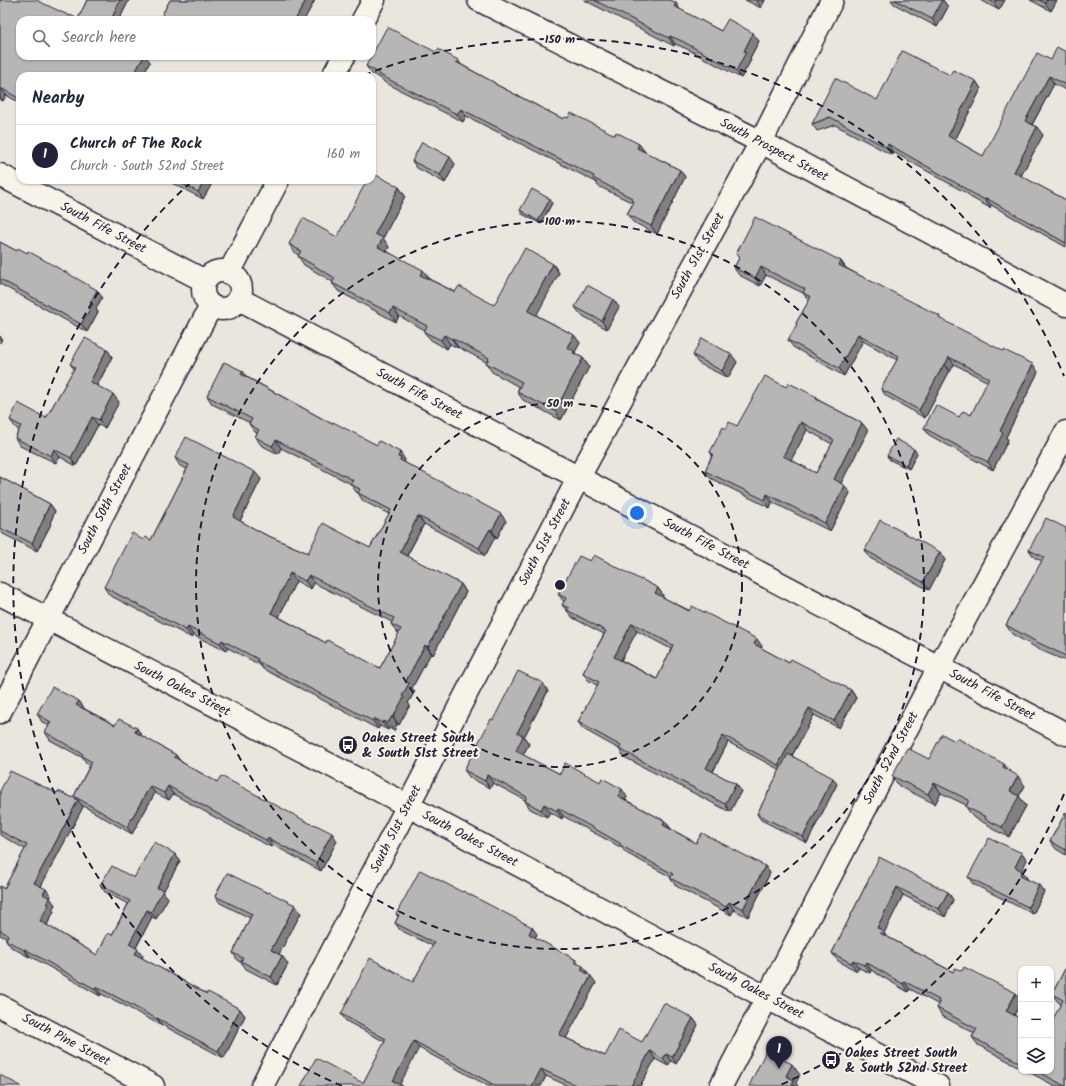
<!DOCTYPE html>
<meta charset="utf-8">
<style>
:root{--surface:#fff;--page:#f2f2f3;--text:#1f2937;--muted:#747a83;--line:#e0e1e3;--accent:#22223b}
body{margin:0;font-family:Kalam,sans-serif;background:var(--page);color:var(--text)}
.controls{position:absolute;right:12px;bottom:12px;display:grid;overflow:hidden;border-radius:8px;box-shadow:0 1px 3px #0004}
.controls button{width:36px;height:36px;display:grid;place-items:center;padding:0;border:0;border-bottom:1px solid var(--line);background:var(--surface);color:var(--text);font:20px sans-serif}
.you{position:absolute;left:637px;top:513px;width:14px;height:14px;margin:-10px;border:3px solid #fff;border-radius:50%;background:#1a73e8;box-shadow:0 0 0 6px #1a73e833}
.badge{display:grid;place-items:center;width:26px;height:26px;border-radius:50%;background:var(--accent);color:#fff;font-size:13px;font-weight:700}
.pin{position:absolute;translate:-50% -33px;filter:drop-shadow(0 1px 2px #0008)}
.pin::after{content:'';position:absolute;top:21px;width:14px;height:12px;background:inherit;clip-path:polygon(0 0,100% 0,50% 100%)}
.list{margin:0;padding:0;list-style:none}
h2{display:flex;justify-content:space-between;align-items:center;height:52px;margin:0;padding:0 16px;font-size:17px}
h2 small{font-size:13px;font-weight:400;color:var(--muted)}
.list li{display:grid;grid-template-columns:26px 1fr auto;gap:12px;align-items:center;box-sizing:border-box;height:60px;padding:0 16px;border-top:1px solid var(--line)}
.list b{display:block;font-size:15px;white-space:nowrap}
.list p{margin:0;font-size:13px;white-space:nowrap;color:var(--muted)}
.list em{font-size:13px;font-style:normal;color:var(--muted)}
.icon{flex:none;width:22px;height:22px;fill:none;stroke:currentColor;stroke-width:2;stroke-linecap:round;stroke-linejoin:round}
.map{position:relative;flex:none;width:1066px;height:1086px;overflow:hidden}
.search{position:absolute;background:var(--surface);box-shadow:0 1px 3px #0004;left:16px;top:16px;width:360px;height:44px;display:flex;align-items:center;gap:10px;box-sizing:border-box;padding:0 14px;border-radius:12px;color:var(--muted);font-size:15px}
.panel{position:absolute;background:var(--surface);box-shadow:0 1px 3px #0004;left:16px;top:72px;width:360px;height:112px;border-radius:12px}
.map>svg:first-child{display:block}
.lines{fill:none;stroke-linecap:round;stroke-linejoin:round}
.street-casing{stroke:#22223b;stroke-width:25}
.secondary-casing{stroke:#22223b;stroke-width:25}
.street{stroke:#f7f3e8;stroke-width:22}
.secondary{stroke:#f7f3e8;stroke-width:22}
.wall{fill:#9e9d9c;stroke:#22223b;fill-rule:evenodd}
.shaded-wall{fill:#817f7f;stroke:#22223b}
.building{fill:#b8b6b5;stroke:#22223b;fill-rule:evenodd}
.ring{fill:none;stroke:#22223b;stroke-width:2;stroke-dasharray:7 5}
.labels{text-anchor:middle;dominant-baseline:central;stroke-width:4;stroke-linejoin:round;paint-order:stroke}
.street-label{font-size:13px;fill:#22223b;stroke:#f7f3e8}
.poi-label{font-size:13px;font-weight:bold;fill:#22223b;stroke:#f7f3e8;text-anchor:start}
.centre{fill:#22223b;stroke:#f7f3e8;stroke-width:2}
.ring-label{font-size:12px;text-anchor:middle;font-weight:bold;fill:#22223b;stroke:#f7f3e8;stroke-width:4;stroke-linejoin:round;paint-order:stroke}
</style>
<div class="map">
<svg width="1066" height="1086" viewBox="0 0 1066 1086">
<rect width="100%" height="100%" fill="#eae6de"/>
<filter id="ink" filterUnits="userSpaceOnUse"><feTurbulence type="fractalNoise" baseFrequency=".025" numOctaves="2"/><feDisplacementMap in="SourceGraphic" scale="8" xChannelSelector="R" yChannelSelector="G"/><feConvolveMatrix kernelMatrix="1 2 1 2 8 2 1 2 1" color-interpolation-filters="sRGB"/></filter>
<g filter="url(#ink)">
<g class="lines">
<g class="street-casing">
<g id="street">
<polyline points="479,0 761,142 1066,305"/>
<polyline points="363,20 374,0"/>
<polyline points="333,76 344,56"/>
<polyline points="0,175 205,281"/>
<circle cx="222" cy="290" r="19"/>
<polyline points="229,273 278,180"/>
<polyline points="239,299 1066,734"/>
<polyline points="0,712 211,306"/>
<polyline points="0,1006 153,1086"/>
<polyline points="262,1086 579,477 761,142 832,0"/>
<polyline points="721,1086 939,667 1066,432"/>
</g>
</g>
<g class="secondary-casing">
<polyline id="secondary" points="0,594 388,795 767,998 938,1086"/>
</g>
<use href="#street" class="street"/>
<use href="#secondary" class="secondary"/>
</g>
<g class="wall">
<polygon points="0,0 70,16 78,19 87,0 129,0 119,20 20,20 150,62 142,76 20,76 20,103 6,95 3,101 0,100"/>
<polygon points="170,0 315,0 304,20 166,20 162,15"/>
<polygon points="584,0 671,0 681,10 721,31 759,41 750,58 751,60 741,78 687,49 675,44 674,46"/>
<polygon points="745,0 765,0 761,8"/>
<polygon points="891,0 943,0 948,7 937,27 894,4"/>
<polygon points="980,0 1005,0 999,10"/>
<polygon points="1030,0 1057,0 1051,11"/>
<polygon points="1066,52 1066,90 1054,84 1032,125 1043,135 1021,176 1066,200 1066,247 991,205 990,208 970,197 968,194 893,152 892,155 835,125 817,131 812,124 877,100 950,75 976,81 981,89 955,140 983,156 1051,60"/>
<polygon points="462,65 495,83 497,85 563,119 568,118 639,144 645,152 680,170 685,177 657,234 633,222 627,214 633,203 598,186 596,182 466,116 463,122 384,82 382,79 372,74 366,66"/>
<polygon points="412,161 455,164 445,183 417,168"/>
<polygon points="166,180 214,180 203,199"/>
<polygon points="399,187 405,196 383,238 389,247 387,251 429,278 429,279 455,292 494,305 553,264 559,273 536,315 574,335 580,343 575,352 577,355 583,358 589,367 561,420 523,400 517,392 519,387 492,372 486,363 486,362 458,347 458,348 450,344 447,349 431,340 424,332 425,330 399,316 396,322 338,291 332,283 333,282 304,265 298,256 299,255 295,253 289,244 337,237"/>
<polygon points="552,203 541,224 522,214 520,210"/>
<polygon points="0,242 102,297 96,309 98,312 87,332 0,284"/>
<polygon points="736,254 841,261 846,268 1038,372 1006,437 1008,440 993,470 929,435 924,428 959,417 971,415 988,382 954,364 950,372 949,372 925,418 886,396 881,389 897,360 863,341 844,376 793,347 788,340 797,325 796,323 809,301 803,293 766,275 760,286 739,275 734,268 739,258"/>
<polygon points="575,307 619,307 607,329 581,315"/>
<polygon points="107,349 112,357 97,386 119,402 105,428 98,425 76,466 60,457 56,463 20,446 15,438 19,430 16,428 10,420 46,418 74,369 70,364"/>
<polygon points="693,355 737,362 728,378 698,363"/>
<path d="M 247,377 L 332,424 L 377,445 L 400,452 L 405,460 L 404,462 L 506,521 L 497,538 L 495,537 L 485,556 L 424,524 L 407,556 L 461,584 L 466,592 L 433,655 L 431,653 L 412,688 L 415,691 L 408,703 L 410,705 L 399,725 L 397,724 L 394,731 L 389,728 L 388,730 L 380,726 L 378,729 L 263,669 L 260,665 L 228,648 L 226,651 L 193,635 L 192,638 L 109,595 L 104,587 L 143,540 L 151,540 L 187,469 L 180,466 L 175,458 L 261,479 L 240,521 L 264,534 L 308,553 L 370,548 L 389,514 L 363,501 L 358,493 L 356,492 L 351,484 L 281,448 L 278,454 L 261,445 L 255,437 L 257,433 L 255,432 L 249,424 L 250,423 L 212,404 L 207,396 ZM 296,581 L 311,589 L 314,583 L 392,622 L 391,624 L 397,632 L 399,633 L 380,668 L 326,643 L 279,617 Z"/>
<path d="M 786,387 L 817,397 L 820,401 L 862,423 L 868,431 L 841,483 L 850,493 L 830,531 L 772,502 L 770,508 L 710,478 L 705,471 L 712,455 L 710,452 L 726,429 L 737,426 ZM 807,430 L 832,444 L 816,473 L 791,460 Z"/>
<polygon points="917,453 909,469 890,460 887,456"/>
<polygon points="0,477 50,504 55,511 50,523 51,524 37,551 3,534 0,529"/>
<polygon points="1066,528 1066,661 1040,650 1012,634 1006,625 1042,561 1035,558 1029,550"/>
<polygon points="865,550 945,560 929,590 870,558"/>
<path d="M 641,580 L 658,588 L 663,595 L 662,597 L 762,646 L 761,648 L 789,663 L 851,690 L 856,698 L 839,728 L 814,715 L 792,756 L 837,784 L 807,843 L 761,820 L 757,814 L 780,770 L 728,742 L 713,772 L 736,784 L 741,791 L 730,812 L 624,757 L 619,749 L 583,729 L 578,722 L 598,686 L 588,680 L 583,673 L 604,634 L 573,618 L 562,605 L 564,602 L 558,594 ZM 637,631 L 671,649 L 657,679 L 621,660 Z"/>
<polygon points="548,691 524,737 529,744 523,755 560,774 627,797 625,800 665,821 671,829 696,843 765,866 770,873 748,917 734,910 731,915 676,886 670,878 671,877 626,853 622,848 563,816 562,819 550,812 547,817 530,809 525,801 525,800 493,783 490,788 470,778 464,770 493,720"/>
<polygon points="79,701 84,708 83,708 115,725 142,736 176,755 179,760 181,761 183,763 217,782 337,841 321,871 273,845 271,847 249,836 173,794 169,800 155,793 132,834 80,804 83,807 41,886 51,896 50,898 55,905 52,909 54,911 47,925 97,955 112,935 128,904 105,892 100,885 134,878 175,854 180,861 163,892 168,898 156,919 152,917 136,948 138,949 143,956 142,958 207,994 240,1009 245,1016 224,1058 162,1025 162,1026 118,1002 101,994 100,996 30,956 29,957 11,947 6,940 6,938 0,935 0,886 4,889 25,849 0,835 0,791 57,793 77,800 74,796 90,765 87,764 83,758 50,740 45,732 49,725 42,722 37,714"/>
<polygon points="929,759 1010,771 1025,786 1019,796 1026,806 1009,837 992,829 990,826 973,817 966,807 966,805 941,793 935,804 899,786 892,776"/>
<polygon points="1066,812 1066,855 1056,849 1050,841"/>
<polygon points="1022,853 1027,860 1021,870 1027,878 1027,879 1044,892 1033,914 973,884 968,877"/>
<polygon points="867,883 948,892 953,900 945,917 903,895 884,933 886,936 953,972 1021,1002 1014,1015 1021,1019 1021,1068 978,1045 972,1037 974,1033 942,1016 937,1008 939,1005 910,989 908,992 871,970 870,973 859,968 857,971 838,961 832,953"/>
<polygon points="268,893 295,905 301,913 279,954 282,956 288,964 277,985 246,969 242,963 238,961 233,953 250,918 220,903 215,896"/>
<polygon points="396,914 537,934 535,938 576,960 578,964 588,973 587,974 596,983 566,1038 605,1056 642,1042 693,1018 698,1025 676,1064 671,1061 668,1066 655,1059 640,1086 568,1086 546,1076 541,1086 488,1086 419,1048 363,1083 385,1042 346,1021 341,1014 413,982 433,946 400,930 395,923 398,917"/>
<polygon points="1066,967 1066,1086 1055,1086 1027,1071 1051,1071 1061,1004 1058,1002 1052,994"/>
</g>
<g class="shaded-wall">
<polygon points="120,0 129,0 119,20 111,20"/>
<polygon points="306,0 315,0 304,20 295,20"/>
<polygon points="756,0 765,0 761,8"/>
<polygon points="942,0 943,0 948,7 937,27 932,19"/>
<polygon points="996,0 1005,0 999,10 994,3"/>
<polygon points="1047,0 1057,0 1051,11 1045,3"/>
<polygon points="676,3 681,11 674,6"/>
<polygon points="753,33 759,41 750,58 751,60 741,78 736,71 744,51"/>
<polygon points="670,36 675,44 674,46 669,38"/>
<polygon points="144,56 146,56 150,62 142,76 133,76"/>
<polygon points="458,60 463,67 456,62"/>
<polygon points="1049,76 1054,84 1030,128 1025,121"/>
<polygon points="976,81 981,89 953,144 948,136"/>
<polygon points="1,88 6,95 3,101 0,97 0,89"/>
<polygon points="461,109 466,116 463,122 457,114"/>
<polygon points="1037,127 1043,135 1019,179 1014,172"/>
<polygon points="639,144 645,152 637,148"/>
<polygon points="888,144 893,152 892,155 886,147"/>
<polygon points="450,157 455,164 445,183 440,175"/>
<polygon points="680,170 685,177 657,234 651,226"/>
<polygon points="205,180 214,180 203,199 198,192"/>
<polygon points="399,187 405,196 383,238 389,247 384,255 378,247 375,234"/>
<polygon points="986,198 991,205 990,208 985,200"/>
<polygon points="550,199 552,203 541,224 538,221"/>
<polygon points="841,261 846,269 839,265"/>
<polygon points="553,264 559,273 534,320 528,311"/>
<polygon points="761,267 766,275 760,286 755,278"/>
<polygon points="423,270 429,278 426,283 420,275"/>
<polygon points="97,290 102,297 96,309 98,312 87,332 81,324 90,303"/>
<polygon points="613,299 619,307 607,329 602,321"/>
<polygon points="393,308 399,316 396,322 390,313"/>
<polygon points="858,334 863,341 844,376 839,368"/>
<polygon points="444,335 450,344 447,349 441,340"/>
<polygon points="574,335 580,343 575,352 580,360 567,347"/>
<polygon points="0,336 2,339 0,343"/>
<polygon points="452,338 458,347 458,348 452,339"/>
<polygon points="107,349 112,357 95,389 90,382"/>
<polygon points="731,354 737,362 728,378 722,371"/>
<polygon points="949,357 954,364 950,372 945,365"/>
<polygon points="583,358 589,367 561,420 555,411"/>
<polygon points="944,364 949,372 925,418 919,410"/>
<polygon points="1033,364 1038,372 1006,437 1008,440 993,470 988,462 1000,431"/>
<polygon points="243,371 248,379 241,374"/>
<polygon points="113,394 119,402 105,428 99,420"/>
<polygon points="92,417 98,425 76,466 71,458"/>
<polygon points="801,422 807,430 789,464 783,456"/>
<polygon points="862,423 868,431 839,487 834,479"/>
<polygon points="276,440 281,448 278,454 272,446"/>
<polygon points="54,449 60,457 56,463 51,456"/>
<polygon points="914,449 917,453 909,469 906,465"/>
<polygon points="400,452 405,460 404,463 406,468 398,457"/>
<polygon points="255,472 261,479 238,525 233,517"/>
<polygon points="845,486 850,493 830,531 825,523"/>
<polygon points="767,494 772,502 770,508 765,500"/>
<polygon points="50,504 55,511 50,523 51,524 37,551 32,543"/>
<polygon points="501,514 506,521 497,538 492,530"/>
<polygon points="418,516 424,524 405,559 400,552"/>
<polygon points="490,529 495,537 485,556 479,548"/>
<polygon points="940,552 945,560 929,590 923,582"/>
<polygon points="290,573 296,581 277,621 271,613"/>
<polygon points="309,575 314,583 311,589 305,581"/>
<polygon points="461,584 466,592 433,655 428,647"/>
<polygon points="658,588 663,595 660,601 655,593"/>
<polygon points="632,623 637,631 619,664 614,657"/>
<polygon points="188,627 193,635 192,638 186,630"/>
<polygon points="757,639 762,646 760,651 754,644"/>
<polygon points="222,640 228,648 226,651 220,643"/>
<polygon points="425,645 431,653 412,688 415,691 408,703 410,705 399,725 393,717 402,696 406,681"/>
<polygon points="543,683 548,691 524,737 529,744 521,758 516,751 517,733"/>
<polygon points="851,690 856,698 839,728 834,721"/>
<polygon points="79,701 84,708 82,712 76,705"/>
<polygon points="809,708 814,715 783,772 778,765"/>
<polygon points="392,716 397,724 394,731 388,723"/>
<polygon points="374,718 380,726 378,729 373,721"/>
<polygon points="383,721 389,728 388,730 382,723"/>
<polygon points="137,728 142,736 140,740 135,732"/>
<polygon points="723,735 728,742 711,775 706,768"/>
<polygon points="176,755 181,762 174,757"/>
<polygon points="1004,764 1012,774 1003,767"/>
<polygon points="487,775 493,783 490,788 485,781"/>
<polygon points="1018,776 1025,786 1019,796 1026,806 1009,837 1002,827 1010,791"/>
<polygon points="833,778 837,784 807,843 803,837"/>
<polygon points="934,783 941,793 935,804 928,794"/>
<polygon points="736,784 741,791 730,812 725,804"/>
<polygon points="150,786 155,793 132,834 127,827"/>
<polygon points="168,786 173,794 169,800 164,793"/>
<polygon points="622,789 627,797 623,804 618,796"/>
<polygon points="78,800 83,807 39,890 34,883"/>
<polygon points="544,804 550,812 547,817 541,810"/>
<polygon points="558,808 563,816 562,819 557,811"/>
<polygon points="665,821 671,829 663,825"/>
<polygon points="332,833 337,841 321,871 316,863"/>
<polygon points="268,838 273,845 271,847 266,840"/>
<polygon points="1022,853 1027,860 1020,874 1015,867"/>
<polygon points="175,854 180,861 163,892 168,898 156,919 151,912 157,888"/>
<polygon points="765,866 770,873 748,917 743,909"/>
<polygon points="1022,871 1027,878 1025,883 1020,876"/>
<polygon points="1039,885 1044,892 1033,914 1028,907"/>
<polygon points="897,887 903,895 884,933 887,938 886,941 877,928"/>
<polygon points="46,889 51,896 50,898 55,905 52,909 54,911 45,928 40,921 43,894"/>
<polygon points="948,892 953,900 945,917 939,909"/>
<polygon points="729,902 734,910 731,915 726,907"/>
<polygon points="295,905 301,913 277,958 271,950"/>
<polygon points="147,910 152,917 134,951 129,944"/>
<polygon points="532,927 537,934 534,941 529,934"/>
<polygon points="25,949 30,956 29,957 24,950"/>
<polygon points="138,949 143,956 140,961 135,954"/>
<polygon points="282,956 288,964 277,985 271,977"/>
<polygon points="853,960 859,968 857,971 851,963"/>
<polygon points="866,962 871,970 870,973 864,965"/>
<polygon points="583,966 588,973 586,977 581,970"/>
<polygon points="591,976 596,983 564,1042 559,1035"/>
<polygon points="904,981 910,989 908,992 903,984"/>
<polygon points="96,987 101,994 100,996 95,989"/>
<polygon points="1016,993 1021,1001 1021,1002 1012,1019 1006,1011"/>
<polygon points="240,1009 245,1016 224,1058 218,1051"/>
<polygon points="157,1018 162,1025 162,1026 157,1019"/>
<polygon points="693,1018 698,1025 676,1064 672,1057"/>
<polygon points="414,1041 419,1048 399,1086 393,1081"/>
<polygon points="650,1051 655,1059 640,1086 631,1086"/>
<polygon points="666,1054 671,1061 668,1066 663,1059"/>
<polygon points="792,1064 800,1075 796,1083 798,1086 792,1086 786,1076"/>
<polygon points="541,1069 546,1076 541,1086 532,1086"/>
</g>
<g class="building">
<polygon points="0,0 36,0 70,16 70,15 78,19 87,0 120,0 111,20 20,20 20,56 144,56 133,76 20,76 20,99 1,88 0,89"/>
<polygon points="170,0 306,0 295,20 171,20 162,15"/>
<polygon points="594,0 671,0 676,3 674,6 721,31 728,19 753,33 744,51 746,52 736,71 682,41 670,36 669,38"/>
<polygon points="895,0 942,0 932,19"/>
<polygon points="989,0 996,0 994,3"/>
<polygon points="1039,0 1047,0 1045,3"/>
<polygon points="387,27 436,52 438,49 458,60 456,62 495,83 495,84 563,119 565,117 568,118 571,113 615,135 616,132 639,144 637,148 680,170 651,226 627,214 634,202 631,200 632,198 593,178 594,176 461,109 457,114 378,74 379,73 366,66"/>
<polygon points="1057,47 1066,52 1066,85 1049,76 1025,121 1037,127 1014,172 1066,200 1066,243 986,198 985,200 965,189 965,188 888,144 886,147 830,117 812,124 835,78 877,100 902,51 950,75 953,70 976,81 948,136 983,156 1037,53 1051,60"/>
<polygon points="422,142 450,157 440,175 412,161"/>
<polygon points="372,173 399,187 375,234 383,238 378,247 423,270 420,275 455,292 459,286 494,305 525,248 553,264 528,311 574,335 567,347 574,351 573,353 583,358 555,411 517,392 522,382 486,363 489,358 452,338 452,339 444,335 441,340 424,332 427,326 393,308 390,313 332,283 335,278 298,256 301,251 289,244 303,218 337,237 367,180 372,180"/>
<polygon points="175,180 205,180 198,192"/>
<polygon points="532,189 550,199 538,221 520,210"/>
<polygon points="755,217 841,261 839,265 940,316 939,318 1003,351 1004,350 1033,364 1000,431 1003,433 988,462 924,428 936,405 959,417 963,411 971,415 989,378 949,357 945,365 944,364 919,410 881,389 899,356 858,334 839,368 788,340 797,324 796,323 811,297 803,293 805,289 761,267 755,278 734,268 740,256 736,254"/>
<polygon points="0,242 17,251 18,248 27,253 28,251 97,290 90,303 93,304 81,324 0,279"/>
<polygon points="587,285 613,299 602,321 575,307"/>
<polygon points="85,338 107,349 90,382 113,394 99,420 92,417 71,458 54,449 51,456 15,438 21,426 10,420 18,403 46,418 75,367 70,364"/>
<polygon points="702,338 731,354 722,371 693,355"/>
<path d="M 224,362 L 243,371 L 241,374 L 332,424 L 333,422 L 377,445 L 379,441 L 400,452 L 398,457 L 401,458 L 400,460 L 501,514 L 492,530 L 490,529 L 479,548 L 418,516 L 400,552 L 461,584 L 428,647 L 425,645 L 406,681 L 409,683 L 402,696 L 404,697 L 393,717 L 392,716 L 388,723 L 383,721 L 382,723 L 374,718 L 373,721 L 257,661 L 258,659 L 222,640 L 220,643 L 188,627 L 186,630 L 104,587 L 132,533 L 143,540 L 145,537 L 151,540 L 189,465 L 175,458 L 186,437 L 255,472 L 233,517 L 264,534 L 308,553 L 323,523 L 370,548 L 391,510 L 358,493 L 360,489 L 350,484 L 353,480 L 276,440 L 272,446 L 255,437 L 259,430 L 249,424 L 252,419 L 207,396 ZM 290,573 L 305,581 L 309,575 L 394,618 L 391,624 L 401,629 L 380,668 L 327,640 L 326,643 L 271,613 Z"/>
<path d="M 765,376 L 786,387 L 789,383 L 817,397 L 816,399 L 862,423 L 834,479 L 845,486 L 825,523 L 767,494 L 765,500 L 705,471 L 713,454 L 710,452 L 723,427 L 726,429 L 729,422 L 737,426 ZM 801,422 L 834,440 L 816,473 L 783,456 Z"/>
<polygon points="896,439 914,449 906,465 887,456"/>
<polygon points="0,477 50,504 44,516 45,516 32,543 0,528"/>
<polygon points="1046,518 1066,528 1066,656 1035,641 1006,625 1044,557 1029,550"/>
<polygon points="880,520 940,552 923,582 865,550"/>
<path d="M 594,555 L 641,580 L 641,579 L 658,588 L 655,593 L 689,611 L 692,606 L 757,639 L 754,644 L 789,663 L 791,659 L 851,690 L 834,721 L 809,708 L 778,765 L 723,735 L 706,768 L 736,784 L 725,804 L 619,749 L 621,746 L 578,722 L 599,682 L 583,673 L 606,631 L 567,610 L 569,608 L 562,605 L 566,598 L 558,594 L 579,556 L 590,561 ZM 632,623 L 673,645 L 657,679 L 614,657 Z"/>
<polygon points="518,671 543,683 517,733 523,736 516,751 560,774 565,763 600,782 602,778 622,789 618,796 665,821 663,825 696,843 702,833 765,866 743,909 729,902 726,907 670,878 673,874 620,845 621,844 618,842 558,808 557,811 544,804 541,810 525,801 527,797 487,775 485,781 464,770 491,719 493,720"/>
<polygon points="52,687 79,701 76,705 115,725 119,719 137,728 135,732 176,755 174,757 181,761 181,762 217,782 221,776 313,825 314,824 332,833 316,863 268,838 266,840 243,828 168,786 164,793 150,786 127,827 74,796 92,762 82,756 83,754 45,732 51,722 37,714"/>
<polygon points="942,734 955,741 957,738 1004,764 1003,767 1018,776 1010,791 1019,796 1002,827 985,819 986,817 966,807 969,800 934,783 928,794 892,776 907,748 929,759"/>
<polygon points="788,754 833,778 803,837 757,814"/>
<polygon points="10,771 57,793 58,791 78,800 34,883 46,889 43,894 50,898 47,903 49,904 40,921 97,955 108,933 112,935 130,901 100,885 112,866 134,878 154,842 175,854 157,888 163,890 151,912 147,910 129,944 138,949 135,954 207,994 208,992 240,1009 218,1051 157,1018 157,1019 113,995 96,987 95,989 25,949 24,950 6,940 8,935 0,930 0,886 4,889 27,845 0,831 0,791"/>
<polygon points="1066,812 1066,850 1050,841"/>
<polygon points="989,838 1022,853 1015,867 1022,871 1020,876 1039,885 1028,907 968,877"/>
<polygon points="879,857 948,892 939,909 897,887 877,928 882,930 880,933 953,972 955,968 962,971 964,967 1016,993 1006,1011 1021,1019 1021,1063 972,1037 977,1029 937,1008 940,1003 938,1002 939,1000 904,981 903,984 866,962 864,965 853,960 851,963 832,953 867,883"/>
<polygon points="420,870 462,892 463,891 532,927 529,934 576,960 574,962 583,966 581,970 591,976 559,1035 605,1056 619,1030 642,1042 664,1003 693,1018 672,1057 666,1054 663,1059 650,1051 631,1086 578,1086 541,1069 532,1086 496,1086 414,1041 393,1081 403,1086 301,1086 316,1058 363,1083 386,1039 341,1014 370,958 413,982 434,943 395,923 399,915 396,914"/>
<polygon points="227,873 268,893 269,892 295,905 271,950 282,956 271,977 241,961 243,958 233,953 252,914 215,896"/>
<polygon points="1066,967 1066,1086 1065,1086 1037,1071 1051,1071 1051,1023 1063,1000 1052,994"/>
<polygon points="766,1051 792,1064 786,1076 794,1080 792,1084 795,1086 749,1086"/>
<polygon points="0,1075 21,1086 0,1086"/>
</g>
</g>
<g class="ring">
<circle cx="560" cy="585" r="182"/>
<circle cx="560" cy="585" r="364"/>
<path d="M1064 794A546 546 0 0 1 778 1086M342 1086A546 546 0 0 1 191 182M364 75A546 546 0 0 1 1064 376"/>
</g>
<defs>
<g id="bus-disc" transform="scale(1)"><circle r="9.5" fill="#22223b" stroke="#f7f3e8"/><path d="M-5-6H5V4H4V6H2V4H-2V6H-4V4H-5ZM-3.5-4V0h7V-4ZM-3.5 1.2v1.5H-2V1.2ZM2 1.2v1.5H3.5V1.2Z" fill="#fff"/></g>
</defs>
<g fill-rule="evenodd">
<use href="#bus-disc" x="348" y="745"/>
<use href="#bus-disc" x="831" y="1060"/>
</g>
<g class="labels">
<g class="street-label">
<text transform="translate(774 150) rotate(28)">South Prospect Street</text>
<text transform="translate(103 228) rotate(28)">South Fife Street</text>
<text transform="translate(698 256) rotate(-61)">South 51st Street</text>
<text transform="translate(419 394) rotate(28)">South Fife Street</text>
<text transform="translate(105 509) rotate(-62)">South 50th Street</text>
<text transform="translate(545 542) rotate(-62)">South 51st Street</text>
<text transform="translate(706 544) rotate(28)">South Fife Street</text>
<text transform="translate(182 689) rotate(27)">South Oakes Street</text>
<text transform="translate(992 695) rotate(28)">South Fife Street</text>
<text transform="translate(891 758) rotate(-62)">South 52nd Street</text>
<text transform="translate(396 829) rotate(-63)">South 51st Street</text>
<text transform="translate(470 839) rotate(28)">South Oakes Street</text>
<text transform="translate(756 991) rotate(28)">South Oakes Street</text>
<text transform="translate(66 1040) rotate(28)">South Pine Street</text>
</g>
<g class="poi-label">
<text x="362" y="738">Oakes Street South<tspan x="362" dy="15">&amp; South 51st Street</tspan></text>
<text x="845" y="1053">Oakes Street South<tspan x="845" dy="15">&amp; South 52nd Street</tspan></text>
</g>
</g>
<circle cx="560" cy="585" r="6" class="centre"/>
<g class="ring-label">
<text x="560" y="43">150 m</text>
<text x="560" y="225">100 m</text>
<text x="560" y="407">50 m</text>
</g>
</svg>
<div class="controls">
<button>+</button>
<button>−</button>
<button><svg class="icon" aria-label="layers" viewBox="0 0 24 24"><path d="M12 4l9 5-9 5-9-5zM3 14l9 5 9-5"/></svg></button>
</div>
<div class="you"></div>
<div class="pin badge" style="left:779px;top:1069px">1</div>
<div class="search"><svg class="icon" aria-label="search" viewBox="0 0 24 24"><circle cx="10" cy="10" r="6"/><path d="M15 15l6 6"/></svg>Search here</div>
<section class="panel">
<h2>Nearby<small></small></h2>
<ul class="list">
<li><span class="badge">1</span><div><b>Church of The Rock</b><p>Church · South 52nd Street</p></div><em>160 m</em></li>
</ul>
</section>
</div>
